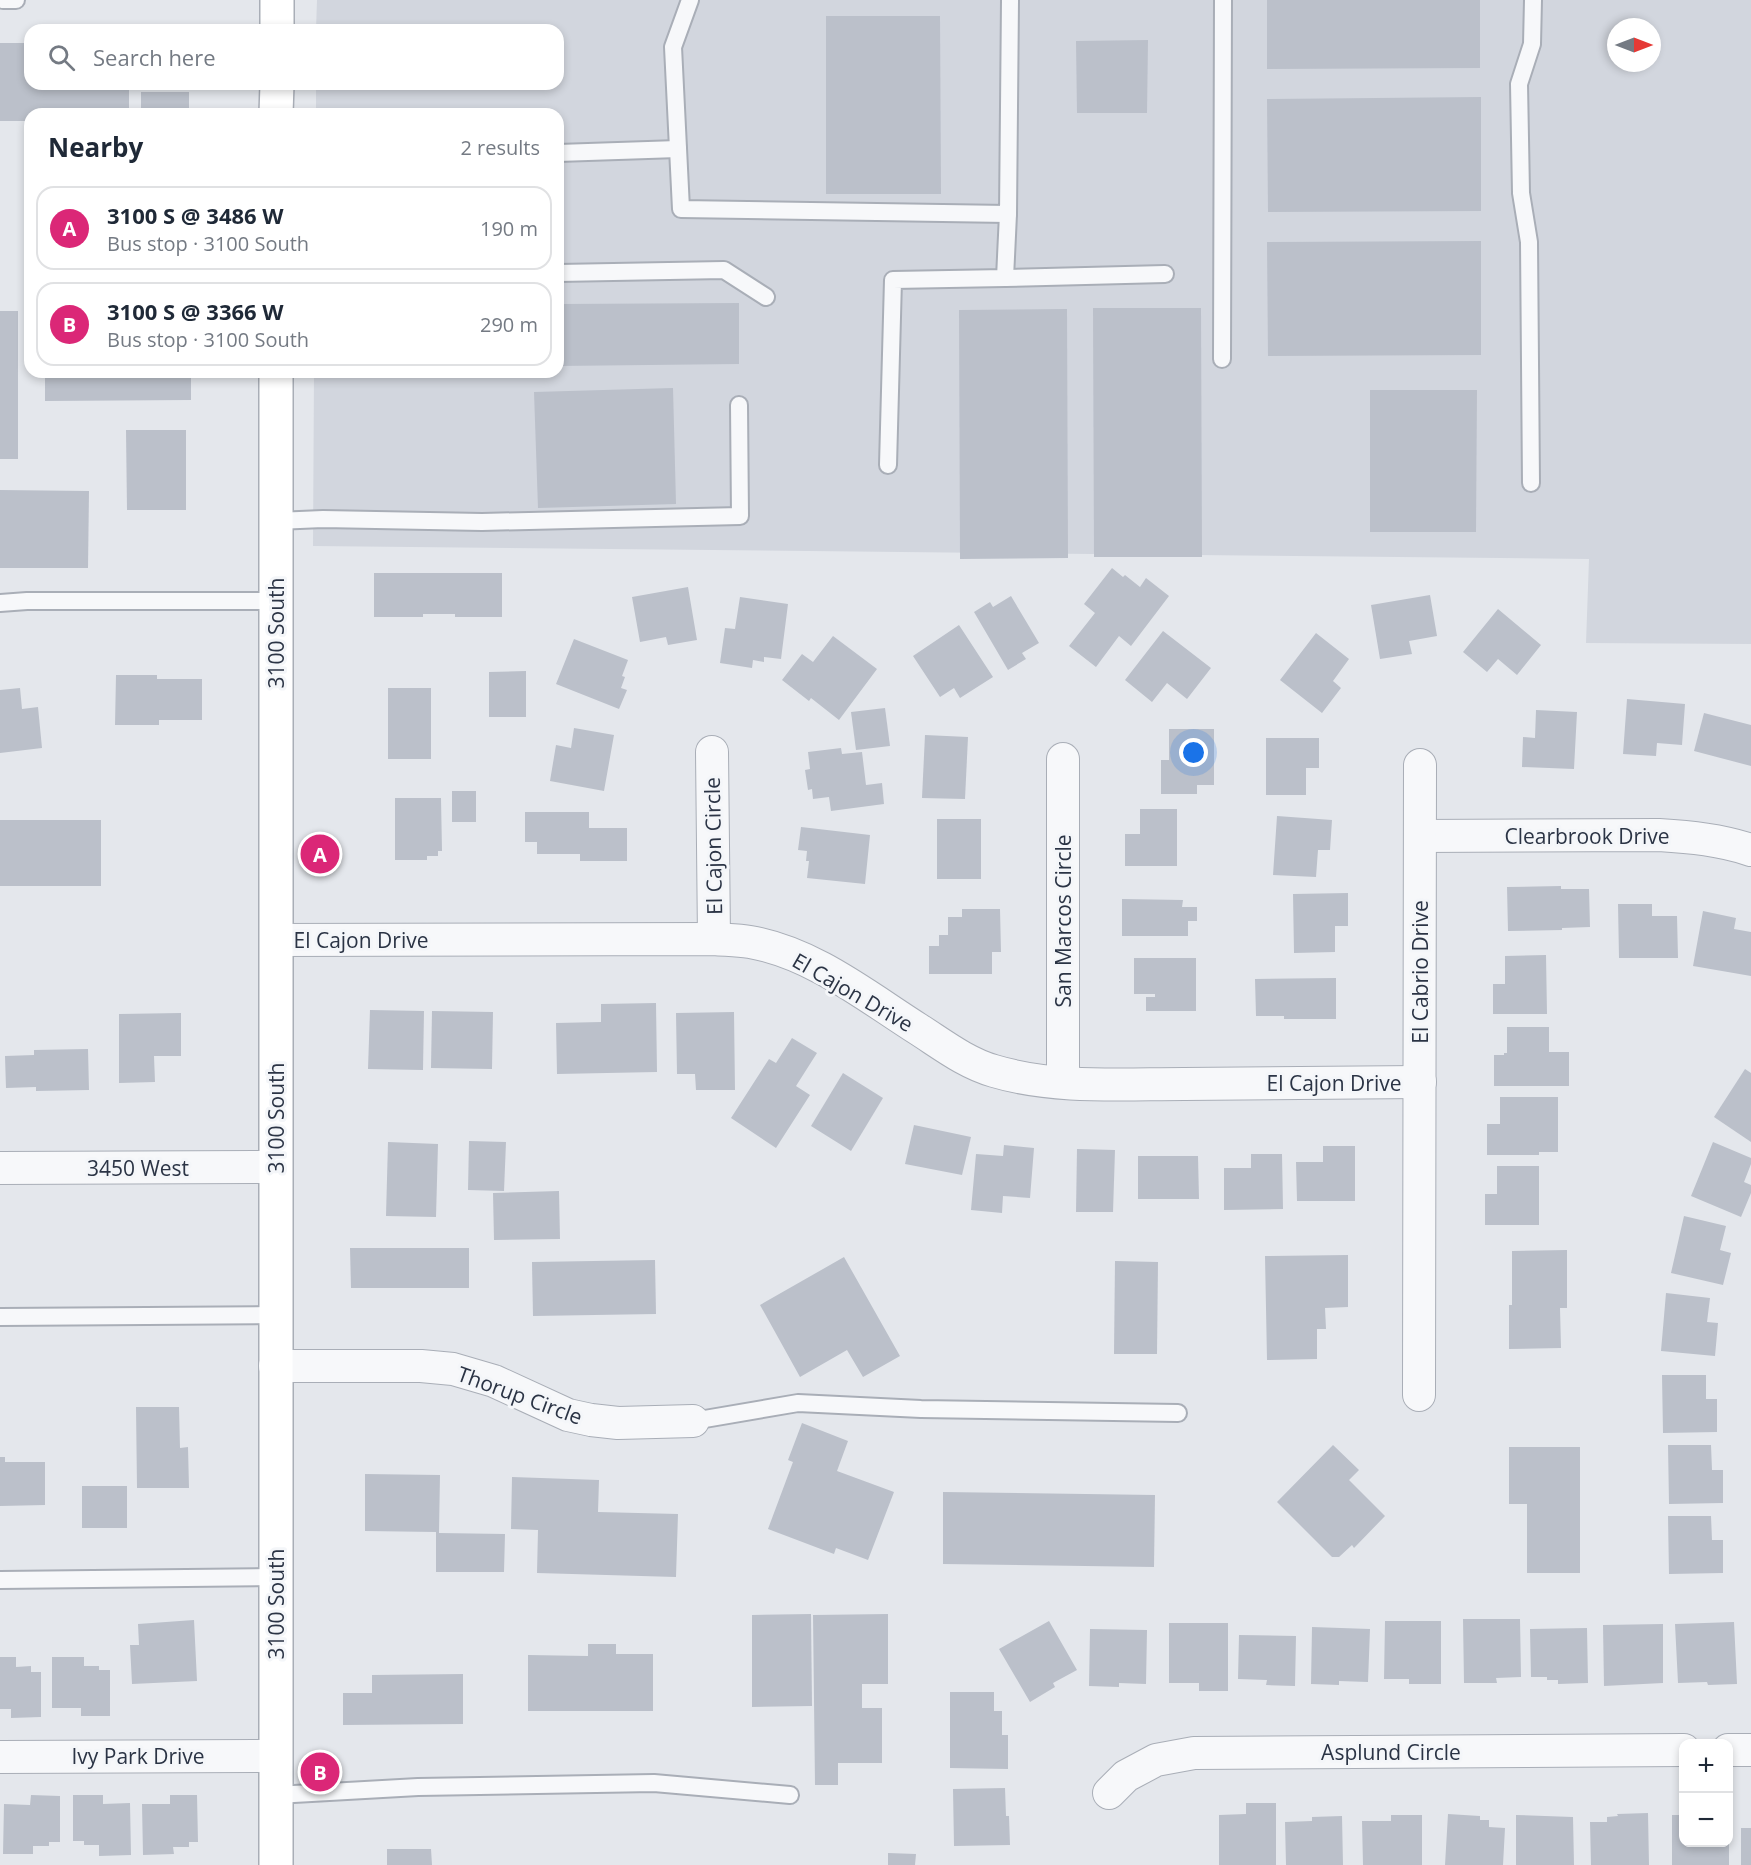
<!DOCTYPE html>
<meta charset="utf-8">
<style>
:root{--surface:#fff;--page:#f6f6f7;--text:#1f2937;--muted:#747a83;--line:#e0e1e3;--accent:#db2777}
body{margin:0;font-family:"Open Sans",sans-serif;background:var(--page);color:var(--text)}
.controls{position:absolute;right:18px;bottom:18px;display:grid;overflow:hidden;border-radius:12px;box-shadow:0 3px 9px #0003}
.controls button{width:54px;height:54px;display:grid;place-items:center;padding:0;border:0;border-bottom:2px solid var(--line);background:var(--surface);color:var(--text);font:30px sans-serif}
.compass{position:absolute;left:1607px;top:18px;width:54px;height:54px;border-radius:50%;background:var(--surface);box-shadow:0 3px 9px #0003;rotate:90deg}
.you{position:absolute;left:1194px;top:753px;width:21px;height:21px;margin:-15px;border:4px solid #fff;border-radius:50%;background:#1a73e8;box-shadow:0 0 0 9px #1a73e833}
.badge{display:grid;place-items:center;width:39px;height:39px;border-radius:50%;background:var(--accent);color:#fff;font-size:20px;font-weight:700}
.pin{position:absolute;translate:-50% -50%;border:3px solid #fff;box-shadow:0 2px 6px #0006}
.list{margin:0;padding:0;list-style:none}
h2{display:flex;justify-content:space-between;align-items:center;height:78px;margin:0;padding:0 24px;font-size:26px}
h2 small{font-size:20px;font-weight:400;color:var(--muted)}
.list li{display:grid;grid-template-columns:39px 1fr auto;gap:18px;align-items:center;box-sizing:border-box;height:84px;margin:0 12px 12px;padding:0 12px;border:2px solid var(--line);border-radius:18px}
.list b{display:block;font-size:22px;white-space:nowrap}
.list p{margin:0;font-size:20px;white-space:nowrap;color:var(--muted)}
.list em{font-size:20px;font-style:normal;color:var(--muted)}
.icon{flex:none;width:33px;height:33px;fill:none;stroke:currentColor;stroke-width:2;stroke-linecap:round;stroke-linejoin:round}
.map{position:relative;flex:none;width:1751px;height:1865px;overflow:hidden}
.search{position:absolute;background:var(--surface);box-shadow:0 3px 9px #0003;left:24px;top:24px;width:540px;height:66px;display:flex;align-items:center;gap:15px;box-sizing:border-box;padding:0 21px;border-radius:18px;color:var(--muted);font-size:22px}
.panel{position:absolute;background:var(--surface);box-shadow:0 3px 9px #0003;left:24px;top:108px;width:540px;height:270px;border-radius:18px}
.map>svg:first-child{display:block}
.built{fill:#d2d6de;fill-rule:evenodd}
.building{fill:#bbc0ca}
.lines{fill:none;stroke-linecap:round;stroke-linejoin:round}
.service-casing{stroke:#a9aeb7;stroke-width:20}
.minor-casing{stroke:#a9aeb7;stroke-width:34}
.secondary-casing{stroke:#a9aeb7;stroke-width:36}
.service{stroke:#f7f8fa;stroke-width:16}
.minor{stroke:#f7f8fa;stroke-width:32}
.secondary{stroke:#fff;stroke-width:33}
.labels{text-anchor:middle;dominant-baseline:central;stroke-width:6;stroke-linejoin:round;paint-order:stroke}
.street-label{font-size:21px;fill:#2b3445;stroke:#f4f6f9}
</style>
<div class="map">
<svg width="1751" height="1865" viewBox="0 0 1751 1865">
<rect width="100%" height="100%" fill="#e4e7ec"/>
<path class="built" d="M 317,0 L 1751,0 L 1751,644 L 1586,643 L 1589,559 L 313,546 L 314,372 L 558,372 L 558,114 L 316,114 L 316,84 L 558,84 L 558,30 L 316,30 ZM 1616,27 L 1652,27 L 1652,63 L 1616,63 Z"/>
<g class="building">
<polygon points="1267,0 1480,0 1480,68 1267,69"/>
<polygon points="826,16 940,16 941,194 826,194"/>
<polygon points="1148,40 1147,113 1077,113 1076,41"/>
<polygon points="0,43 30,43 30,84 129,84 129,114 30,114 30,121 0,121"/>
<rect x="141" y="92" width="48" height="22"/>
<polygon points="1481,97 1481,211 1268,212 1267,99"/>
<polygon points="1481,241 1481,355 1268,356 1267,242"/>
<polygon points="739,303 739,364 558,366 558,304"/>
<polygon points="1093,308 1201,308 1202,557 1094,557"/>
<polygon points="1067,309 1068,558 960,559 959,310"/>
<rect x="0" y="311" width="18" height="148"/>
<polygon points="45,372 191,372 191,400 45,401"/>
<polygon points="673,388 676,504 538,508 534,392"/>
<polygon points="1370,390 1477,390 1476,532 1370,532"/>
<polygon points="126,430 186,430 186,510 127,510"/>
<polygon points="0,490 89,491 88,568 0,568"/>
<polygon points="1112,568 1123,577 1125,575 1140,587 1146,578 1169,596 1131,646 1119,636 1096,667 1069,646 1095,613 1084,604"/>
<polygon points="374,573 502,573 502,617 455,617 455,614 423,614 423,617 374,617"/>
<polygon points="688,587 697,640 668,645 666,637 640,642 632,597"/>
<polygon points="1430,595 1437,636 1409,641 1412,654 1380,659 1371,605"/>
<polygon points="1011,596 1039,643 1022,653 1026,659 1008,670 974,612 990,602 993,607"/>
<polygon points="740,597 788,604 781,659 764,657 764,662 753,660 752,668 720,663 725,628 735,629"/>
<polygon points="1498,609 1541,645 1517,675 1498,659 1487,672 1463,652"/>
<polygon points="959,625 993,677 960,698 954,688 940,697 913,656"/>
<polygon points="1163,631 1211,668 1187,699 1167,683 1152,702 1125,680"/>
<polygon points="1316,633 1349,659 1333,681 1341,688 1322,713 1280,680"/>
<polygon points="833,636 877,669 839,720 811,698 809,701 782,680 802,654 813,662"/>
<polygon points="574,639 628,660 622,676 625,677 621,688 627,690 619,709 556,684"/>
<polygon points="526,671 526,717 489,717 489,672"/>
<polygon points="116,675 157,675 157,679 202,679 202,720 159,720 159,725 115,725"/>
<polygon points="20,688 22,709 38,707 42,748 0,753 0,690"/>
<rect x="388" y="688" width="43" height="71"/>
<polygon points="1627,699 1685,704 1682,745 1657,743 1656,756 1623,754"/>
<polygon points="885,708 890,746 856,750 851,712"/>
<polygon points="1536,710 1577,712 1574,769 1522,767 1523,737 1535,738"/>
<polygon points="1704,713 1751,725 1751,766 1694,751"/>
<polygon points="574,728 614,735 604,791 550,781 556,745 571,748"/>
<polygon points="1169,729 1214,729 1214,785 1197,785 1197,794 1161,794 1161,760 1169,760"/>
<polygon points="925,735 968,737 965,799 922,798"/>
<polygon points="1266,738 1319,738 1319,768 1306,768 1306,795 1266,795"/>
<polygon points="841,748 842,754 862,752 866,785 882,783 884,804 831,811 829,797 813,799 812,789 808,790 805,770 810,769 808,752"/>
<rect x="452" y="791" width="24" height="31"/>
<polygon points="395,798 441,798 442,851 438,851 438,856 427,856 427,860 395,860"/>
<polygon points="1140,809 1177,809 1177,866 1125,866 1125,834 1140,834"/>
<polygon points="525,812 589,812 589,828 627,828 627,861 580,861 580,854 537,854 537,842 525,842"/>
<polygon points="1277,816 1332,820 1330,850 1318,850 1316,877 1273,875"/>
<rect x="937" y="819" width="44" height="60"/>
<rect x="0" y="820" width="101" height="66"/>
<polygon points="801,827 870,835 865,884 807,878 809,861 806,861 807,851 798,850"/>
<polygon points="1561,886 1561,889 1589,889 1590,927 1562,928 1562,930 1508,931 1507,887"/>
<polygon points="1348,893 1348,926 1335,926 1335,952 1294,953 1293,894"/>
<polygon points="1122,899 1183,900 1182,907 1197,907 1197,921 1188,921 1188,936 1122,936"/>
<polygon points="1618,904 1652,904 1652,916 1677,916 1678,958 1619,958"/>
<polygon points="962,909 1000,909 1001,952 992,952 992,974 929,974 929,946 939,946 939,935 948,935 948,917 962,917"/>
<polygon points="1703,911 1736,918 1734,929 1751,932 1751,976 1693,966"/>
<polygon points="1546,955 1547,1014 1493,1014 1493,984 1505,984 1505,956"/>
<polygon points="1134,958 1196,958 1196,1011 1146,1011 1146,997 1155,997 1155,994 1134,994"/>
<polygon points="1336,978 1336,1019 1284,1019 1284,1016 1256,1016 1255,979"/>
<polygon points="656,1003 657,1072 557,1074 556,1023 601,1022 601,1004"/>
<polygon points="370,1010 424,1011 423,1070 368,1069"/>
<polygon points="432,1011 493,1012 492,1069 431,1068"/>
<polygon points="734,1012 735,1090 696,1090 695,1074 677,1074 676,1013"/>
<polygon points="181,1013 181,1056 154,1056 155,1082 119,1083 119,1014"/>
<polygon points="1507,1027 1549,1027 1549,1052 1569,1052 1569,1086 1494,1086 1494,1055 1504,1055 1504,1053 1507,1053"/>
<polygon points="792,1038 817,1053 796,1086 810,1095 776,1148 731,1118 769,1059 776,1063"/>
<polygon points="88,1049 89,1090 36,1091 36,1087 6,1088 5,1056 34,1055 34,1050"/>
<polygon points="1745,1069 1751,1073 1751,1142 1714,1117"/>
<polygon points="843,1073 883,1098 851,1151 811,1126"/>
<polygon points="1500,1097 1558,1097 1558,1152 1539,1152 1539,1155 1487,1155 1487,1124 1500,1124"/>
<polygon points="914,1125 971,1137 962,1175 905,1164"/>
<polygon points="469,1141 506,1142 504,1191 468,1190"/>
<polygon points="388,1142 438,1144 436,1217 386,1216"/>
<polygon points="1713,1142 1751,1158 1751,1164 1744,1182 1751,1185 1751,1193 1741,1217 1691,1196"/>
<polygon points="1004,1145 1034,1148 1030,1198 1003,1196 1002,1213 971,1210 976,1154 1003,1156"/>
<polygon points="1323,1146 1355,1146 1355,1201 1297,1201 1296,1162 1323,1162"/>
<polygon points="1077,1149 1115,1150 1113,1212 1076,1212"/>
<polygon points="1251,1154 1282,1154 1283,1209 1224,1210 1224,1168 1251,1168"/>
<polygon points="1138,1156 1198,1156 1199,1199 1138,1199"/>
<polygon points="1497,1166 1539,1166 1539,1225 1485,1225 1485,1194 1497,1194"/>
<polygon points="559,1191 560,1239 494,1240 493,1193"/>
<polygon points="1684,1216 1726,1226 1720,1250 1731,1253 1723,1285 1671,1273"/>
<polygon points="350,1248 469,1248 469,1288 351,1288"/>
<polygon points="1567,1250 1567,1308 1560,1308 1561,1348 1509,1349 1509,1305 1512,1305 1512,1251"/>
<polygon points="1348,1255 1348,1307 1325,1308 1326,1329 1317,1329 1317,1359 1267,1360 1265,1256"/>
<polygon points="844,1257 900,1356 863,1377 847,1350 800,1377 760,1305"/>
<polygon points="655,1260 656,1314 533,1316 532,1262"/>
<polygon points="1115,1261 1158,1262 1157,1354 1114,1354"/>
<polygon points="1666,1293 1710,1298 1707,1322 1718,1323 1715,1356 1661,1351"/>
<polygon points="1662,1375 1706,1375 1706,1399 1717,1399 1717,1432 1663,1433"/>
<polygon points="136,1407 179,1407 180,1448 188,1447 189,1488 137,1488"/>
<polygon points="802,1423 848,1441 837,1471 894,1492 868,1560 836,1548 834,1554 768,1529 793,1462 788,1460"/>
<polygon points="1333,1445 1359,1470 1349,1480 1385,1516 1354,1548 1352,1545 1339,1557 1332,1557 1277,1502"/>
<polygon points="1668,1445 1711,1445 1712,1470 1723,1470 1723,1503 1669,1504"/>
<polygon points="1509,1447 1580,1447 1580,1573 1527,1573 1527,1504 1509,1504"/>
<polygon points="0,1457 5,1457 5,1462 45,1462 45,1505 0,1506"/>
<polygon points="365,1474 440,1475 439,1533 505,1534 504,1572 436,1572 436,1532 365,1531"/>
<polygon points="512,1477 599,1480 598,1512 678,1514 676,1577 537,1573 538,1530 511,1529"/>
<rect x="82" y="1486" width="45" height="42"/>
<polygon points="943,1492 1155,1495 1154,1567 943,1564"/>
<polygon points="1668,1516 1711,1516 1712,1540 1723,1540 1723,1573 1669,1574"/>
<polygon points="811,1614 812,1706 752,1707 752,1615"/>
<polygon points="888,1614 888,1684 862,1684 862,1708 882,1708 882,1763 838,1763 838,1785 815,1785 813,1615"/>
<polygon points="1463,1619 1520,1619 1521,1677 1496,1678 1497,1683 1464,1683"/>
<polygon points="194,1620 197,1681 132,1684 130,1645 139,1645 138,1624"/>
<polygon points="1049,1621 1077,1670 1053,1683 1055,1687 1030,1702 999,1649"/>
<polygon points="1385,1621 1441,1621 1441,1684 1409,1684 1409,1679 1384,1679"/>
<polygon points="1734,1622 1737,1684 1708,1685 1707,1682 1678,1683 1675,1624"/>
<polygon points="1169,1623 1228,1623 1228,1691 1199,1691 1199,1683 1169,1683"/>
<polygon points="1663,1624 1663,1683 1604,1686 1603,1625"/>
<polygon points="1312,1627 1370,1629 1368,1682 1339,1681 1339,1685 1311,1684"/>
<polygon points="1587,1628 1588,1683 1558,1684 1558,1680 1547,1680 1547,1677 1531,1677 1530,1629"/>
<polygon points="1090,1629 1147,1630 1146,1684 1119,1683 1119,1687 1089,1686"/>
<polygon points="1239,1635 1296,1636 1295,1686 1266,1685 1267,1680 1238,1679"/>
<polygon points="588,1644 616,1644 616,1654 653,1654 653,1711 528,1711 528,1655 588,1656"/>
<polygon points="0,1657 16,1657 16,1667 31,1666 31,1672 41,1672 41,1717 11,1718 11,1709 0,1709"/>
<polygon points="52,1657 84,1657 84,1666 99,1666 99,1670 110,1670 110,1716 81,1716 81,1708 52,1708"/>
<polygon points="463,1674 463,1724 343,1725 343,1693 372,1693 372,1675"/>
<polygon points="950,1692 994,1692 994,1711 1002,1711 1002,1735 1008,1735 1008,1769 950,1768"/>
<polygon points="1005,1788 1006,1816 1009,1816 1010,1845 954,1846 953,1789"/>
<polygon points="31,1795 60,1796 60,1842 49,1842 49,1846 33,1846 33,1854 3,1854 4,1804 30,1805"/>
<polygon points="73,1795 103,1795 103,1804 130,1803 131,1855 99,1856 99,1845 84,1845 84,1841 73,1841"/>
<polygon points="170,1795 197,1795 198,1842 189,1842 189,1847 173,1847 174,1854 143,1855 142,1804 170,1804"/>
<polygon points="1246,1803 1276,1803 1276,1865 1219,1865 1219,1815 1246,1814"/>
<polygon points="1648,1813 1649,1865 1591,1865 1590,1822 1607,1822 1607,1817 1618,1816 1617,1814"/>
<polygon points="1448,1814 1480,1816 1480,1820 1489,1820 1489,1827 1505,1828 1503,1865 1445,1865"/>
<polygon points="1391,1815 1422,1815 1422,1865 1363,1865 1362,1821 1391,1821"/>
<polygon points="1516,1815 1573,1817 1574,1865 1516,1865"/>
<polygon points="1672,1815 1684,1815 1684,1842 1729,1842 1729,1865 1672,1865"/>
<polygon points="1342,1816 1343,1865 1286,1865 1285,1822 1312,1821 1312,1817"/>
<rect x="1741" y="1828" width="10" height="37"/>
<polygon points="387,1849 431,1849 432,1865 387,1865"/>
<polygon points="888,1853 916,1854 915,1865 888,1865"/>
</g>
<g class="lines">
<g class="service-casing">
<g id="service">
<polyline points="3,0 16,0"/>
<polyline points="690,0 673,47 681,209 1008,214 1010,0"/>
<polyline points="558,153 678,149"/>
<polyline points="558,273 724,270 766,297"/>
<polyline points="1005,278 1165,274"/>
<polyline points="1222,359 1223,0"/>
<polyline points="888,465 893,280 1005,278 1008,214"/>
<polyline points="1531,483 1529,242 1521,193 1519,84 1532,44 1533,0"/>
<polyline points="276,521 323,519 482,522 740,516 739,405"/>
<polyline points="0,603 27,601 276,601"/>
<polyline points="0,1317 275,1315"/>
<polyline points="693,1421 798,1403 921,1409 1178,1413"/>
<polyline points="0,1580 276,1577"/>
<polyline points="276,1795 418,1787 654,1783 790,1795"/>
</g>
</g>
<g class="minor-casing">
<g id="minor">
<polyline points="712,752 714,939"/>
<polyline points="1063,759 1063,1082"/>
<path d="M 1420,836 L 1659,835 C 1691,837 1721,840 1751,850"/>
<path d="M 276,940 L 714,939 C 726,940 738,940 750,942 C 813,953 866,996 918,1029 C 943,1045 966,1063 994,1071 C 1054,1089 1121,1084 1184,1084 C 1262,1083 1341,1083 1420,1082"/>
<polyline points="0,1168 276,1167"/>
<polyline points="275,1366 421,1366 453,1369 494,1381 568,1415 591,1420 618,1423 693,1421"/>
<polyline points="1419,1395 1420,765"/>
<polyline points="1728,1750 1751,1750"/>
<polyline points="0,1757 276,1756"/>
<polyline points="1109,1793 1126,1776 1156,1760 1194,1753 1684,1750"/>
</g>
</g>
<g class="secondary-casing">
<g id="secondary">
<polyline points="277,30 277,0"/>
<polyline points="276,114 277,84"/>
<polyline points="276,1865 276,372"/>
</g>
</g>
<use href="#service" class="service"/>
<use href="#minor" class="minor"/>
<use href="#secondary" class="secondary"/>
</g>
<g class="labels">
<g class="street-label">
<text transform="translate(276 633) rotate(-90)">3100 South</text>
<text x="1587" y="836">Clearbrook Drive</text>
<text transform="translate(713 846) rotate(-91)">El Cajon Circle</text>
<text transform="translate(1063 921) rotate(-90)">San Marcos Circle</text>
<text x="361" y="940">El Cajon Drive</text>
<text transform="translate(1420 972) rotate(-90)">El Cabrio Drive</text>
<text transform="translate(853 992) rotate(30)">El Cajon Drive</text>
<text x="1334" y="1083">El Cajon Drive</text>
<text transform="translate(276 1118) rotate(-90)">3100 South</text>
<text x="138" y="1168">3450 West</text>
<text transform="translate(520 1395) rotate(20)">Thorup Circle</text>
<text transform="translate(276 1604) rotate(-90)">3100 South</text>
<text x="1391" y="1752">Asplund Circle</text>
<text x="138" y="1756">Ivy Park Drive</text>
</g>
</g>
</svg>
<div class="controls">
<button>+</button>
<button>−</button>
</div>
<svg class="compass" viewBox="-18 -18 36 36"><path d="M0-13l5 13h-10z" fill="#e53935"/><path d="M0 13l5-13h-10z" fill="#747a83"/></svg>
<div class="you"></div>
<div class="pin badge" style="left:320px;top:854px">A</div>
<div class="pin badge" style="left:320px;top:1772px">B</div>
<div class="search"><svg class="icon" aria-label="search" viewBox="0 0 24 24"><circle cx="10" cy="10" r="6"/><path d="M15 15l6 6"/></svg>Search here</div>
<section class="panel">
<h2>Nearby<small>2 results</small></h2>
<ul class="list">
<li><span class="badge">A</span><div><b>3100 S @ 3486 W</b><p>Bus stop · 3100 South</p></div><em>190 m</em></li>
<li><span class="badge">B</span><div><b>3100 S @ 3366 W</b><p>Bus stop · 3100 South</p></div><em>290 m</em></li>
</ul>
</section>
</div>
